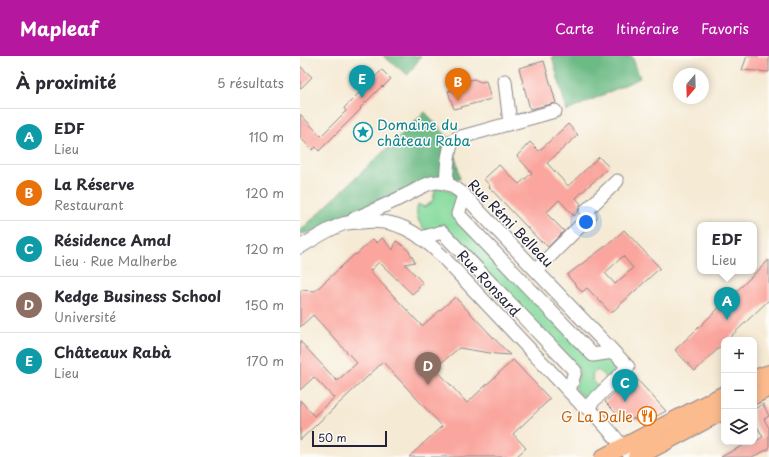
<!DOCTYPE html>
<html lang="fr">
<meta charset="utf-8">
<style>
:root{--surface:#fff;--page:#f7f7f7;--text:#2b2b33;--muted:#7c7c81;--line:#e1e1e2;--accent:#b5179e}
body{margin:0;font-family:"Playpen Sans",sans-serif;background:var(--page);color:var(--text)}
.controls{position:absolute;right:12px;bottom:12px;display:grid;overflow:hidden;border-radius:8px;box-shadow:0 2px 10px #0003}
.controls button{width:36px;height:36px;display:grid;place-items:center;padding:0;border:0;border-bottom:1px solid var(--line);background:var(--surface);color:var(--text);font:20px sans-serif}
.compass{position:absolute;left:373px;top:12px;width:36px;height:36px;border-radius:50%;background:var(--surface);box-shadow:0 2px 10px #0003;rotate:199deg}
.scale{position:absolute;left:12px;bottom:10px;width:75px;box-sizing:border-box;padding-left:4px;border:2px solid #22223b;border-top:0;font-size:11px;line-height:14px;white-space:nowrap;color:#22223b;-webkit-text-stroke:3px #fdfcf7;paint-order:stroke}
.you{position:absolute;left:286px;top:166px;width:14px;height:14px;margin:-10px;border:3px solid #fff;border-radius:50%;background:#1a73e8;box-shadow:0 0 0 6px #1a73e833}
.badge{display:grid;place-items:center;width:26px;height:26px;border-radius:50%;background:var(--accent);color:#fff;font-size:13px;font-weight:700}
.pin{position:absolute;translate:-50% -33px;filter:drop-shadow(0 1px 2px #0008)}
.pin::after{content:'';position:absolute;top:21px;width:14px;height:12px;background:inherit;clip-path:polygon(0 0,100% 0,50% 100%)}
.popup{position:absolute;left:397px;top:166px;width:60px;height:52px;box-sizing:border-box;display:grid;place-content:center;border-radius:8px;background:var(--surface);filter:drop-shadow(0 1px 3px #0005);font-size:13px;white-space:nowrap;color:var(--muted)}
.popup b{font-size:15px;color:var(--text)}
.popup::after{content:'';position:absolute;left:50%;top:100%;margin-left:-8px;border:8px solid transparent;border-top-color:var(--surface)}
.list{margin:0;padding:0;list-style:none}
h2{display:flex;justify-content:space-between;align-items:center;height:52px;margin:0;padding:0 16px;font-size:17px}
h2 small{font-size:13px;font-weight:400;color:var(--muted)}
.list li{display:grid;grid-template-columns:26px 1fr auto;gap:12px;align-items:center;box-sizing:border-box;height:56px;padding:0 16px;border-top:1px solid var(--line)}
.list b{display:block;font-size:15px;white-space:nowrap}
.list p{margin:0;font-size:13px;white-space:nowrap;color:var(--muted)}
.list em{font-size:13px;font-style:normal;color:var(--muted)}
.icon{flex:none;width:22px;height:22px;fill:none;stroke:currentColor;stroke-width:2;stroke-linecap:round;stroke-linejoin:round}
.map{position:relative;flex:none;width:469px;height:401px;overflow:hidden}
header{display:flex;align-items:center;gap:24px;box-sizing:border-box;height:56px;padding:0 20px;background:var(--accent);color:#fff}
header strong{font-size:19px}
nav{display:flex;gap:22px;margin-inline-start:auto;font-size:14px}
main{display:flex}
aside{flex:1;background:var(--surface)}
.map>svg:first-child{display:block}
.green{fill:#85da9c;stroke:#547e6c}
.forest{fill:#6cba84;stroke:#476e60}
.building{fill:#faa69e;fill-rule:evenodd}
.lines{fill:none;stroke-linecap:round;stroke-linejoin:round}
.minor-casing{stroke:#8c8688;stroke-width:15}
.major-casing{stroke:#8c8688;stroke-width:18}
.minor{stroke:#fff;stroke-width:13}
.major{stroke:#fbbb8d;stroke-width:16}
.labels{text-anchor:middle;dominant-baseline:central;stroke-width:3;stroke-linejoin:round;paint-order:stroke}
.culture-label{font-size:14px;fill:#0d838f;stroke:#fdfcf7;text-anchor:start}
.street-label{font-size:14px;fill:#22223b;stroke:#fdfcf7}
.food-label{font-size:14px;fill:#c56008;stroke:#fdfcf7;text-anchor:end}
</style>
<header>
<strong>Mapleaf</strong>
<nav><a>Carte</a><a>Itinéraire</a><a>Favoris</a></nav>
</header>
<main>
<aside>
<h2>À proximité<small>5 résultats</small></h2>
<ul class="list">
<li><span class="badge" style="background:#0f9aa8">A</span><div><b>EDF</b><p>Lieu</p></div><em>110 m</em></li>
<li><span class="badge" style="background:#e8710a">B</span><div><b>La Réserve</b><p>Restaurant</p></div><em>120 m</em></li>
<li><span class="badge" style="background:#0f9aa8">C</span><div><b>Résidence Amal</b><p>Lieu · Rue Malherbe</p></div><em>120 m</em></li>
<li><span class="badge" style="background:#8d6e63">D</span><div><b>Kedge Business School</b><p>Université</p></div><em>150 m</em></li>
<li><span class="badge" style="background:#0f9aa8">E</span><div><b>Châteaux Rabà</b><p>Lieu</p></div><em>170 m</em></li>
</ul>
</aside>
<div class="map">
<svg width="469" height="401" viewBox="0 0 469 401">
<rect width="100%" height="100%" fill="#fdfcf7"/>
<filter id="ink" filterUnits="userSpaceOnUse"><feTurbulence type="fractalNoise" baseFrequency=".025" numOctaves="2"/><feDisplacementMap in="SourceGraphic" scale="8" xChannelSelector="R" yChannelSelector="G"/><feConvolveMatrix kernelMatrix="1 2 1 2 8 2 1 2 1" color-interpolation-filters="sRGB"/></filter>
<filter id="wash" filterUnits="userSpaceOnUse"><feTurbulence type="fractalNoise" baseFrequency=".012" numOctaves="4" result="noise"/><feDisplacementMap in="SourceGraphic" scale="16" xChannelSelector="R" yChannelSelector="G"/><feGaussianBlur stdDeviation="0.9" result="paint"/><feColorMatrix in="noise" values="0 0 0 0 0 0 0 0 0 0 0 0 0 0 0 0 0 1.4 0 .05"/><feComposite in="paint" operator="in"/></filter>
<g filter="url(#wash)">
<rect width="100%" height="100%" fill="#f5ead4"/>
<path class="green" d="M 136,132 C 147,132 150,135 159,142 L 154,158 L 293,304 L 308,301 L 318,311 L 318,315 L 308,324 L 298,314 L 292,318 L 293,326 L 300,332 L 288,342 L 284,342 L 275,332 L 280,315 L 141,170 L 126,175 C 118,167 115,159 118,148 L 124,151 L 132,146 Z"/>
<g class="forest">
<polygon points="83,0 121,0 108,19"/>
<polygon points="252,0 332,0 340,22 267,55"/>
<polygon points="125,56 153,87 160,123 139,120 18,175 0,178 0,175"/>
</g>
<g id="blocks">
<g class="building">
<polygon points="447,0 469,0 469,16 442,14"/>
<polygon points="244,5 256,47 230,53 219,12"/>
<polygon points="0,10 12,21 0,33"/>
<polygon points="82,14 91,23 83,31 82,30 60,52 61,53 19,95 16,91 12,94 0,81 0,58 21,80 46,55 44,52"/>
<polygon points="174,23 181,26 186,25 191,43 154,53 148,35 153,34 157,28"/>
<polygon points="268,68 278,79 247,107 268,130 299,101 309,111 276,142 281,148 279,152 278,156 274,160 259,144 246,157 264,175 248,191 242,185 241,186 189,131 190,130 184,123 199,109 219,128 232,117 217,100 230,86 239,95"/>
<path d="M 324,174 L 360,212 L 311,257 L 287,232 L 282,236 L 267,219 L 311,186 ZM 323,200 L 333,212 L 315,228 L 305,217 Z"/>
<polygon points="82,182 93,194 96,185 102,189 109,195 115,206 105,208 123,227 118,231 119,232 112,238 79,206 70,215 122,270 155,241 210,299 196,298 159,292 135,312 167,347 213,304 250,343 213,378 226,392 216,401 109,401 142,370 83,306 0,384 0,344 14,360 34,342 14,321 0,334 0,285 37,325 57,307 13,259 0,271 0,234 15,235 55,198 56,199 73,183 77,187"/>
<polygon points="469,204 469,244 427,284 424,284 424,287 395,315 375,294"/>
<polygon points="333,319 366,355 347,365 338,365 337,363 336,364 334,362 331,364 329,362 327,364 324,361 322,363 305,346"/>
<polygon points="463,348 469,360 464,363 469,372 469,393 452,401 421,401 444,389 442,386 454,386 463,381 454,365 454,353"/>
</g>
</g>
</g>
<g filter="url(#ink)">
<use href="#blocks" fill-opacity="0" stroke="#8c8688" stroke-width="1"/>
<g class="lines">
<g class="minor-casing">
<g id="minor">
<polyline points="205,25 210,67"/>
<path d="M 146,127 C 147,117 147,90 155,83 C 157,82 159,82 161,81 L 255,55"/>
<polyline points="164,139 158,158 293,299 313,296"/>
<path d="M 54,163 C 73,155 91,147 108,138 C 117,134 127,126 137,126 C 147,126 154,131 162,137 L 328,311 L 287,351"/>
<polyline points="121,182 142,176 275,315 269,335"/>
<path d="M 0,191 C 14,183 28,173 43,168 C 49,166 56,166 62,166 C 95,162 118,176 141,199 L 282,349 C 292,353 306,371 314,380 C 319,386 321,391 328,396"/>
<polyline points="236,214 290,160 286,155 317,125"/>
</g>
</g>
<g class="major-casing">
<g id="major">
<polyline points="454,322 469,317"/>
<polyline points="454,340 469,332"/>
<polyline points="347,396 424,355"/>
<polyline points="303,401 424,338"/>
<path d="M 336,401 C 338,392 347,388 355,384"/>
</g>
</g>
<use href="#minor" class="minor"/>
<use href="#major" class="major"/>
</g>
</g>
<defs>
<g id="sight-ring" transform="scale(1)"><circle r="9.5" fill="#fdfcf7" stroke="#0f9aa8" stroke-width="1.5"/><path d="M0-6L1.8-2.2L6-1.7L2.9 1.2L3.7 5.4L0 3.3L-3.7 5.4L-2.9 1.2L-6-1.7L-1.8-2.2Z" fill="#0f9aa8"/></g>
<g id="restaurant-ring" transform="scale(1)"><circle r="9.5" fill="#fdfcf7" stroke="#e8710a" stroke-width="1.5"/><path d="M-5-6h1v4h1v-4h1v4h1v-4h1v5L-1.5 .5V6h-2V.5L-5-1ZM5-6V6H3V1.5H1.5Q1.5-4 5-6Z" fill="#e8710a"/></g>
</defs>
<g fill-rule="evenodd">
<use href="#sight-ring" x="63" y="76"/>
<use href="#restaurant-ring" x="347" y="360"/>
</g>
<g class="labels">
<g class="culture-label">
<text x="77" y="68">Domaine du<tspan x="77" dy="16">château Raba</tspan></text>
</g>
<g class="street-label">
<text transform="translate(211 167) rotate(46)">Rue Rémi Belleau</text>
<text transform="translate(189 227) rotate(47)">Rue Ronsard</text>
</g>
<g class="food-label">
<text x="333" y="360">G La Dalle</text>
</g>
</g>
</svg>
<div class="controls">
<button>+</button>
<button>−</button>
<button><svg class="icon" aria-label="layers" viewBox="0 0 24 24"><path d="M12 4l9 5-9 5-9-5zM3 14l9 5 9-5"/></svg></button>
</div>
<svg class="compass" viewBox="-18 -18 36 36"><path d="M0-13l5 13h-10z" fill="#e53935"/><path d="M0 13l5-13h-10z" fill="#7c7c81"/></svg>
<div class="scale">50 m</div>
<div class="you"></div>
<div class="pin badge" style="left:427px;top:264px;background:#0f9aa8">A</div>
<div class="popup"><b>EDF</b>Lieu</div>
<div class="pin badge" style="left:158px;top:45px;background:#e8710a">B</div>
<div class="pin badge" style="left:325px;top:346px;background:#0f9aa8">C</div>
<div class="pin badge" style="left:128px;top:329px;background:#8d6e63">D</div>
<div class="pin badge" style="left:62px;top:42px;background:#0f9aa8">E</div>
</div>
</main>
